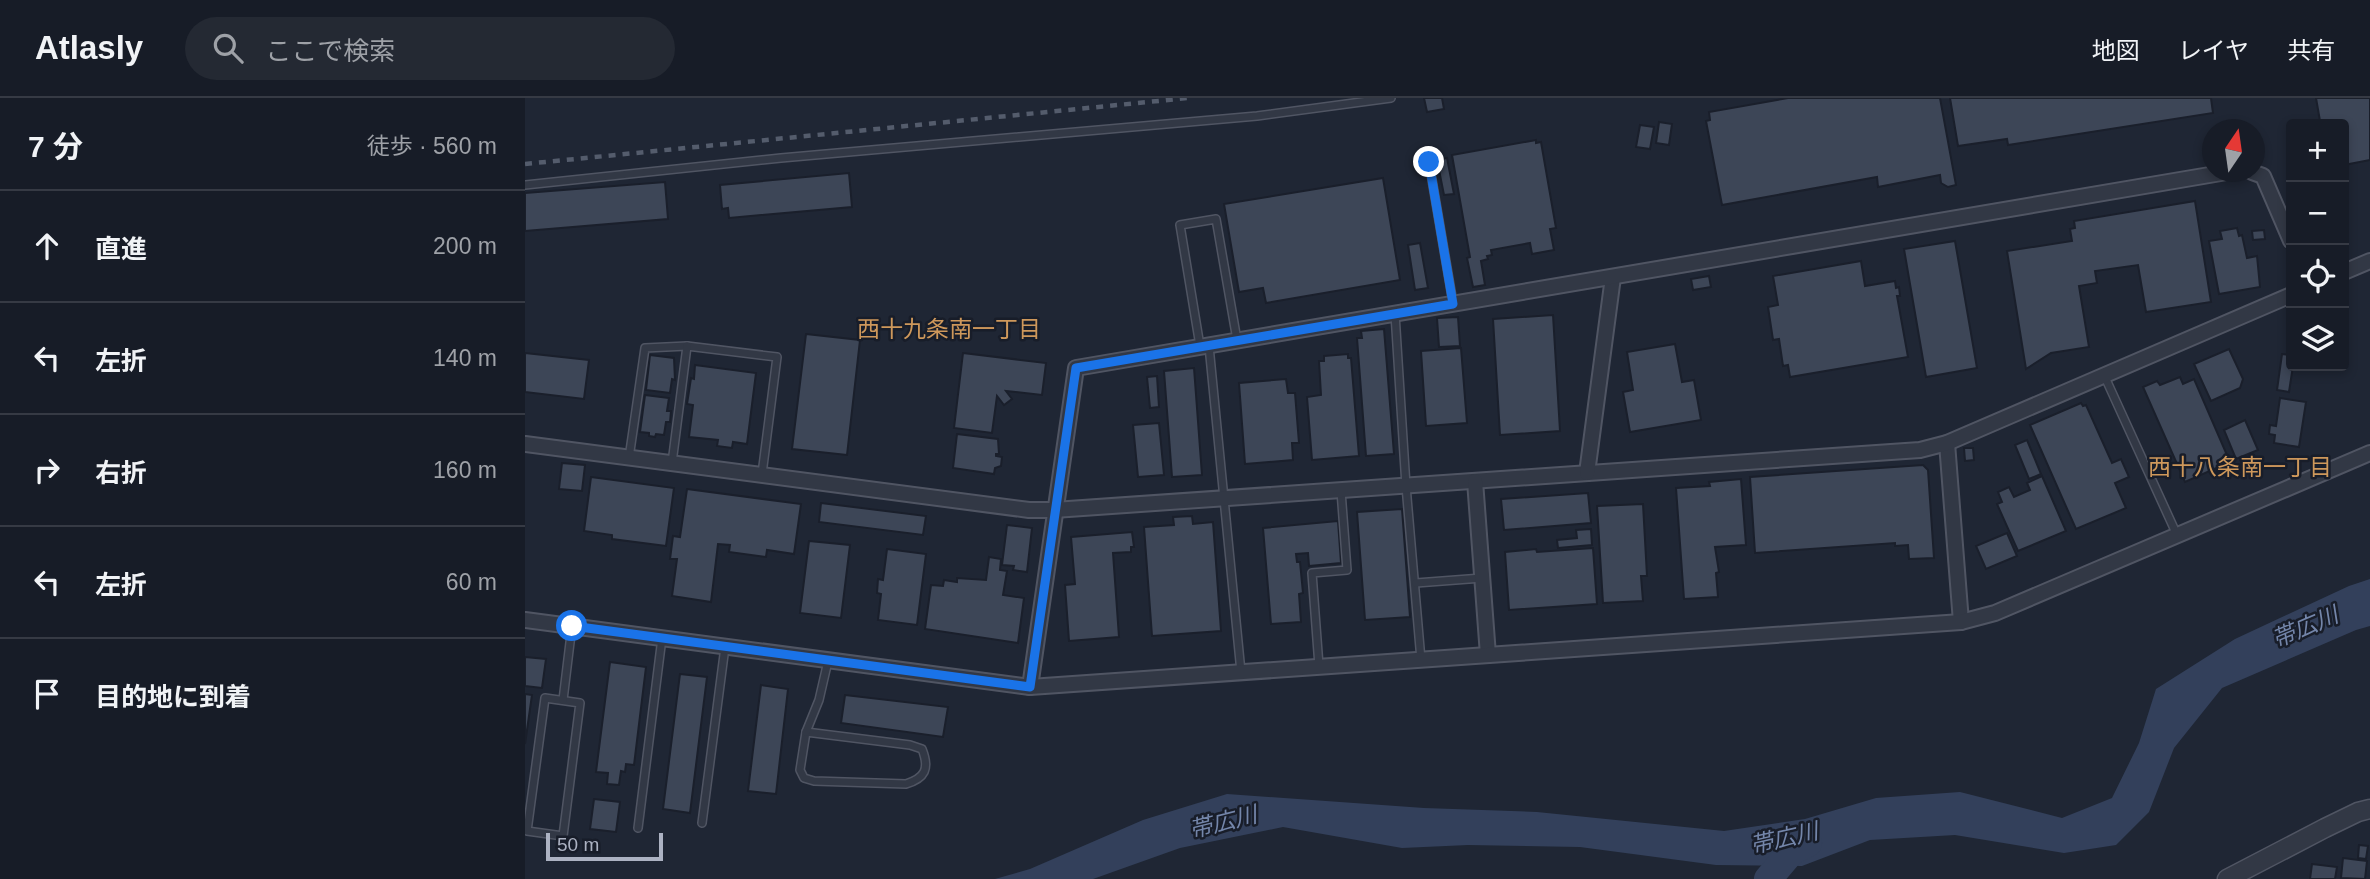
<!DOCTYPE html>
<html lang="ja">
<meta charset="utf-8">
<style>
:root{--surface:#171c27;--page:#242933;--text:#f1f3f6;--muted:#9ea1a7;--line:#363a44}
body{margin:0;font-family:Arial,"Noto Sans JP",sans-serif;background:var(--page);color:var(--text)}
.controls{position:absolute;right:21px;top:21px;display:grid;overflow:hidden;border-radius:7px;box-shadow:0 4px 10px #0003}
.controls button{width:63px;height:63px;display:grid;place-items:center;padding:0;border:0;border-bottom:2px solid var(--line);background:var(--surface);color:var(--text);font:35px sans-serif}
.compass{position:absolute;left:1677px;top:21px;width:63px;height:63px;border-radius:50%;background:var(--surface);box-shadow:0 4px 10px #0003;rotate:13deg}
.scale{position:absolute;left:21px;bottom:18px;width:117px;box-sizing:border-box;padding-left:7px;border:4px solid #acb2c2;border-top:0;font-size:19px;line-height:24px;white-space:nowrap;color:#acb2c2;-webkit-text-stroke:5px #181d29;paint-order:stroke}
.stop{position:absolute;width:21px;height:21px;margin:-16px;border:5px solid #1a73e8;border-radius:50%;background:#fff}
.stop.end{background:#1a73e8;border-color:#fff;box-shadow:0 2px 7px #0008}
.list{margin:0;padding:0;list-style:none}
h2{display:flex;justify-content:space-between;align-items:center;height:91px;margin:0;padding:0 28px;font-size:30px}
h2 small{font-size:23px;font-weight:400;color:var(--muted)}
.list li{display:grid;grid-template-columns:46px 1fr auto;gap:21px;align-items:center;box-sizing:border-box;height:112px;padding:0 28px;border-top:2px solid var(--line)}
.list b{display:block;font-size:26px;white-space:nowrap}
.list em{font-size:23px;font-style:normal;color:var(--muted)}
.icon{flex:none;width:38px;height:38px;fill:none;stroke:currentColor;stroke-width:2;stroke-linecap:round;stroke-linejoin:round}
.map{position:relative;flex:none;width:1845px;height:781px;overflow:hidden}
header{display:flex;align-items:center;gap:42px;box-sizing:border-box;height:98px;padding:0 35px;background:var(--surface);border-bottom:2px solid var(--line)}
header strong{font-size:33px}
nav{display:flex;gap:38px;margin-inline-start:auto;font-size:24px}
.search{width:490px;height:63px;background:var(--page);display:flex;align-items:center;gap:18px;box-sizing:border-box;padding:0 24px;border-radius:38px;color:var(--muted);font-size:26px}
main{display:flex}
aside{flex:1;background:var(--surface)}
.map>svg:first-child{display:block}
.water{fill:#33405b}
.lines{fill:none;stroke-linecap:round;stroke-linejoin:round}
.river{stroke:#33405b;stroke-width:28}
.building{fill:#3d4657;stroke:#1a1f2b;stroke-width:2}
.service-casing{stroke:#505563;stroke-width:10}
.minor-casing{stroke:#505563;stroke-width:18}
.tertiary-casing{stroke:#505563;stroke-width:21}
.service{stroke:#323845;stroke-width:7}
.minor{stroke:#323845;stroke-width:14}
.tertiary{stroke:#323845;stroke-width:18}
.rail{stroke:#545c6c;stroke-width:4.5;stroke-dasharray:7 7;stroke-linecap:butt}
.route{stroke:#1a73e8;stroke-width:9}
.labels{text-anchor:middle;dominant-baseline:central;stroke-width:5;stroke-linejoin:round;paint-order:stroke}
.neighbourhood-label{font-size:23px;fill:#ce985b;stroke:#181d29}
.water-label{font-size:23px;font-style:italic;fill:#7486aa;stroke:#181d29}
</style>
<header>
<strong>Atlasly</strong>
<div class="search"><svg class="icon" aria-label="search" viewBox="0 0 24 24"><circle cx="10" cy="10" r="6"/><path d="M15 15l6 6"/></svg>ここで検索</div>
<nav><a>地図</a><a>レイヤ</a><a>共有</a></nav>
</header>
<main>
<aside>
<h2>7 分<small>徒歩 · 560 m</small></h2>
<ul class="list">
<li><svg class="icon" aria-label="ahead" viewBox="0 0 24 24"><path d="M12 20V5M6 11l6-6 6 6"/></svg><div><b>直進</b></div><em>200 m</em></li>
<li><svg class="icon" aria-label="left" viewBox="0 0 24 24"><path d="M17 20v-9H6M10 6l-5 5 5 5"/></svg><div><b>左折</b></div><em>140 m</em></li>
<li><svg class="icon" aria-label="right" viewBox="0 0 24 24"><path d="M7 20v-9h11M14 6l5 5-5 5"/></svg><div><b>右折</b></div><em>160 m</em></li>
<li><svg class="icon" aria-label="left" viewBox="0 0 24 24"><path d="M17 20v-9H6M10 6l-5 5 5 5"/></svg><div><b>左折</b></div><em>60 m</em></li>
<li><svg class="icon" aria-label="arrive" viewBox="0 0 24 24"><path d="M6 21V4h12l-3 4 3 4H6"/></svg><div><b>目的地に到着</b></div></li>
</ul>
</aside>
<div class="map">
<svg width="1845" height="781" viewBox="0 0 1845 781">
<rect width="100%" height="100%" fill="#1f2634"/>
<polygon class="water" points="1845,481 1845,528 1831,532 1697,590 1649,650 1624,714 1591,747 1539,755 1430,737 1345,742 1277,768 1191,767 1055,749 943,747 877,750 758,729 655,750 568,781 470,781 505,771 618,722 702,696 899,710 1012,714 1199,733 1280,721 1351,700 1435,694 1537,720 1587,700 1614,645 1631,591 1710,541 1824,488"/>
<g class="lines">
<polyline class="river" points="1243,781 1266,754 1283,745"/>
</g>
<g class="building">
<polygon points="899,0 917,0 919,11 902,14"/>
<polygon points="1263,0 1415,0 1431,87 1423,89 1416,85 1415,77 1353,89 1352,79 1197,107 1181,23 1185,22 1184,14"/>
<polygon points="1425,0 1686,0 1688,15 1483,47 1482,41 1433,48"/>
<polygon points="1791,0 1845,0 1845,62 1819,67 1819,26 1779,26 1795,23"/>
<polygon points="1134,24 1147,26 1144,47 1131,45"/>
<polygon points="1115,27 1129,29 1125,51 1111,49"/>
<polygon points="1011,42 1011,45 1016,44 1031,130 1025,131 1029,152 1007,156 1005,145 966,152 967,157 962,158 963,161 956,163 960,187 948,189 942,160 945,159 927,57"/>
<polygon points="922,60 929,96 919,97 912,62"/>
<polygon points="324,75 327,109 204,120 203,110 197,111 195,87"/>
<polygon points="858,80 875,182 741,205 738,190 714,194 699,106"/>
<polygon points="140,84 143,121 0,133 0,95"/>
<polygon points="1670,103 1686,204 1621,214 1613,167 1570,173 1572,185 1554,188 1564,249 1526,255 1501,271 1482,153 1547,143 1545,131 1550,130 1549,123"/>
<polygon points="1712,130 1714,138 1717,137 1722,160 1732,158 1735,189 1694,196 1684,143 1697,141 1695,133"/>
<polygon points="1739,132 1740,141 1728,142 1727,133"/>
<polygon points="1430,143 1452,270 1401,279 1379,151"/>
<polygon points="895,145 903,190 890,192 883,147"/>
<polygon points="1336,163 1340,188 1370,183 1371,190 1374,189 1375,198 1372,198 1383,259 1265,279 1263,267 1258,268 1254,241 1248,242 1243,209 1253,207 1248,178"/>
<polygon points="1184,178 1186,189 1168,192 1166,181"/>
<polygon points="1028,217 1035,333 975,337 968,221"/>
<polygon points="933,219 935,248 914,249 912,220"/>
<polygon points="859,231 869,356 841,358 832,240 837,240 836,233"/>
<polygon points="281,236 335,242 322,357 267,351"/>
<polygon points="1150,246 1157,284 1169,282 1176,322 1105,334 1098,294 1108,292 1102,254"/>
<polygon points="936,250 942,325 901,328 896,253"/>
<polygon points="1704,251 1718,281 1715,290 1686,303 1669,266"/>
<polygon points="0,255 64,262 59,301 0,294"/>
<polygon points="438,255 521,265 517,297 481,293 487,301 479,307 472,298 467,335 429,330"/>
<polygon points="823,256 823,260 826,260 834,358 787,362 782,299 796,297 794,263 799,263 799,258"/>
<polygon points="1757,256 1766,257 1768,268 1764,294 1752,292"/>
<polygon points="125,257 149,260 150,282 147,281 145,295 121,292"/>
<polygon points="170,267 231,275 222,346 208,344 207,350 192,348 193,342 164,339 168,307 162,306 166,280 169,281"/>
<polygon points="669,270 677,377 647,379 639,273"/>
<polygon points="632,278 634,309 625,310 622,279"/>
<polygon points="1655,279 1658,286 1669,281 1705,364 1660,384 1618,289 1632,283 1635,287"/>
<polygon points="761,281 763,295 770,295 774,345 767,345 768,362 720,366 714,285"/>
<polygon points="120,297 144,300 142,313 146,313 145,324 141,324 139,337 131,336 130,339 124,338 124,335 115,334"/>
<polygon points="1755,300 1781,304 1774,349 1749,345 1750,337 1744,336 1745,327 1751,328"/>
<polygon points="1556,305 1558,308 1561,307 1587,365 1596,361 1604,379 1590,385 1601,410 1551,431 1505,327"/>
<polygon points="1720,322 1733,352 1711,361 1699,332"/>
<polygon points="634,325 639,377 613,379 608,327"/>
<polygon points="432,336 473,341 474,356 471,356 471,358 477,359 476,368 470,370 469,376 428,370"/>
<polygon points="1502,342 1516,376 1504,381 1490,347"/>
<polygon points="1439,350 1448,350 1449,362 1440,363"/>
<polygon points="37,365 60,367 57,393 34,391"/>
<polygon points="1398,367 1403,372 1409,460 1384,461 1383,447 1370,448 1370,445 1230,455 1225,379"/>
<polygon points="1517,378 1541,433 1493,453 1472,406 1477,404 1473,394 1484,389 1489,399 1505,392 1502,385"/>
<polygon points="66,379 149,390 141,448 87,441 87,437 59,433"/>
<polygon points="1216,381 1221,447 1190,449 1194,474 1191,475 1193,499 1159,501 1151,390 1185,388 1184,384"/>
<polygon points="162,391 276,406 269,456 242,452 241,459 204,454 205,447 193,446 186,504 147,498 152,461 145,461 148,438 155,439"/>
<polygon points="1063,395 1066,425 979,432 976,401"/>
<polygon points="296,405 401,418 398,437 294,424"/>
<polygon points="1118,406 1122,478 1116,478 1118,503 1078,505 1072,408"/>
<polygon points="877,411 885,519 840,522 832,414"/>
<polygon points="667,418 668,426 688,424 696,533 627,538 619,429 649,427 648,419"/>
<polygon points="813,423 816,465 784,468 783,455 771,456 772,464 775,464 778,495 774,496 776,524 746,526 738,430"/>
<polygon points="482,427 507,430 502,474 488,472 489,468 477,467"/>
<polygon points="1066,431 1067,447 1033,450 1032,442 1052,440 1051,432"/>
<polygon points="607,434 609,449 606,449 606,454 588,455 594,539 544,543 540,487 550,486 546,439"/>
<polygon points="1482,435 1492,458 1461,471 1451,448"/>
<polygon points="284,443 325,447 316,520 275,515"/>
<polygon points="1068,450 1072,506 984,512 980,454 1011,451 1012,454"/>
<polygon points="362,451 401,456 392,527 353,522 356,496 352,495 353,481 358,482"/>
<polygon points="464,459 476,461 475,472 482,473 478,497 499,500 493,545 400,531 406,487 418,488 419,482 432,484 432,480 461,482"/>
<polygon points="0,559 21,561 17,590 0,588"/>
<polygon points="85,564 121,569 109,667 101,666 100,674 96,673 94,687 82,686 83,675 71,674"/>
<polygon points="155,576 182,579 165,715 138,711"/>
<polygon points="236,587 263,591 251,696 223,693"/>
<polygon points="0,596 7,597 0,646"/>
<polygon points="320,597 423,609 418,639 316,625"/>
<polygon points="69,701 95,704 91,734 65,731"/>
<polygon points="1834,747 1843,748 1841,761 1833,760"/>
<polygon points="1818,760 1842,763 1840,781 1816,780"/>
<polygon points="1787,766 1812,769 1810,781 1785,781"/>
</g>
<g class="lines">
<g class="service-casing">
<g id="service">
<polyline points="904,64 928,205"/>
<polyline points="0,87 256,60 732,18 866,0"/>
<polyline points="870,216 881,388 896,562"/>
<polyline points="675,248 655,127 691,121 712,242"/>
<polyline points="684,248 716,574"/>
<polyline points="1579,277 1652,437"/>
<polyline points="104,360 120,250 162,248 252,259 237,376"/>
<polyline points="147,365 162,248"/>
<polyline points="891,485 957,480"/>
<polyline points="794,568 787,475 822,472 816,393"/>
<polygon points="20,600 55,605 38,738 2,733"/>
<polyline points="38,602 47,528"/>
<path d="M 281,634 L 385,647 L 397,651 C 405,671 400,680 381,686 L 289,683 L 279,680 L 275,672 Z"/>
<polyline points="281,634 294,602 303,563"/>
<polyline points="177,725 200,549"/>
<polyline points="113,730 137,540"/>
</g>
</g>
<g class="minor-casing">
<g id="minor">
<polyline points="1727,74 1738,78 1766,143"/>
<polyline points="1819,174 1845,163"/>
<polyline points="1422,345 1436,524"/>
<polyline points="0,346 504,412 529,412 1395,352 1422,345 1766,197"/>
<polyline points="1062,375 1088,179"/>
<polyline points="950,383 963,557"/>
<polyline points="0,522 505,589 1436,524 1470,515 1845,355"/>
<polyline points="505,589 551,270 1702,74"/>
</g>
</g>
<g class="tertiary-casing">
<polyline id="tertiary" points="1702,781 1800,730 1833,714 1845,711"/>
</g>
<use href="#service" class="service"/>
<use href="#minor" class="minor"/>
<use href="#tertiary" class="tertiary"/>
<polyline class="rail" points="0,66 663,0"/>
</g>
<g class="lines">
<polyline class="route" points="47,528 505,589 551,270 928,206 904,64"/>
</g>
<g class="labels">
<g class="neighbourhood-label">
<text x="424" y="231">西十九条南一丁目</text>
<text x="1715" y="369">西十八条南一丁目</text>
</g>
<g class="water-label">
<text transform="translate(1780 529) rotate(-23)">帯広川</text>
<text transform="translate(698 724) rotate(-14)">帯広川</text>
<text transform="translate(1259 740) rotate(-13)">帯広川</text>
</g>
</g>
</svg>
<div class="controls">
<button>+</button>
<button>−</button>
<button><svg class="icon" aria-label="locate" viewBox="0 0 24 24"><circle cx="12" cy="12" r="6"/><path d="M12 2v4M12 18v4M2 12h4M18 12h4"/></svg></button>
<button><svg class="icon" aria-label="layers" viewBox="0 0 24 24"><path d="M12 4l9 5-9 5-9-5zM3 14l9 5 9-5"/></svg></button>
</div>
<svg class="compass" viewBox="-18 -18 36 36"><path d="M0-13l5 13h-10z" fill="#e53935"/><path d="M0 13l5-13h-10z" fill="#9ea1a7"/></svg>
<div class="scale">50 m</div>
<div class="stop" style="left:47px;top:528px"></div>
<div class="stop end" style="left:904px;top:64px"></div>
</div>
</main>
